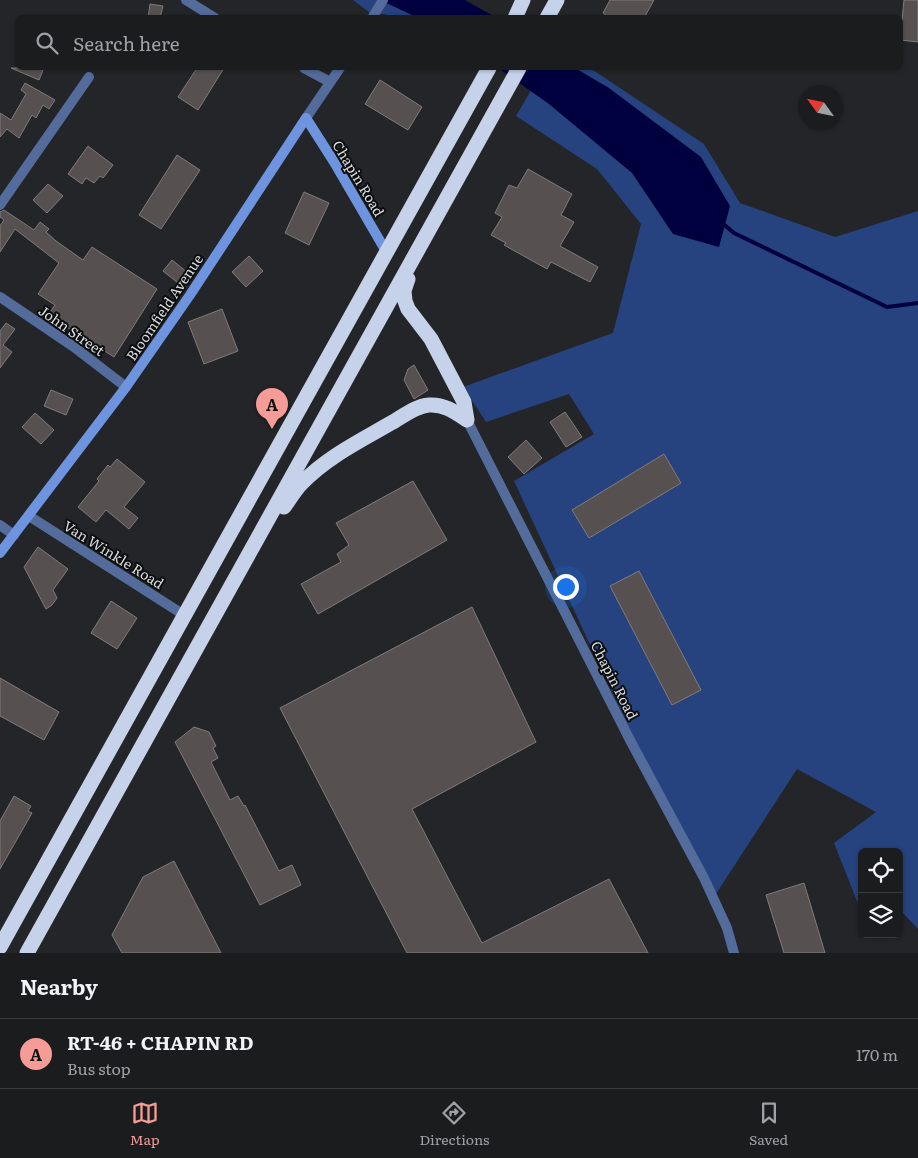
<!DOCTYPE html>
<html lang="en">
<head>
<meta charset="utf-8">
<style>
  body { margin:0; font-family:Literata,serif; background:#27292b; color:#f1f3f6 }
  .controls { position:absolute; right:15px; bottom:15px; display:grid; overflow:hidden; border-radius:8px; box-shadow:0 1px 4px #0004 }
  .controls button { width:45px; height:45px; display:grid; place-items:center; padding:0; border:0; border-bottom:1px solid #383a3c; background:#1a1c1e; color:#f1f3f6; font:25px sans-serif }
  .compass { position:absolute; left:798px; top:85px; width:45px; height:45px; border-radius:50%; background:#1a1c1e; box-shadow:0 1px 4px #0004; rotate:303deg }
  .you { position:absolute; left:565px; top:586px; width:18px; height:18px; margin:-12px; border:4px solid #fff; border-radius:50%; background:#1a73e8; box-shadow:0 0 0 8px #1a73e833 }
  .badge { display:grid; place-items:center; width:32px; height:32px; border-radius:50%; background:#f59c96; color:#111; font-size:16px; font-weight:700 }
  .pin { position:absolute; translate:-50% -41px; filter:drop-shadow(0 1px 2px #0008) }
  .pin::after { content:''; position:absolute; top:26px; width:18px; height:15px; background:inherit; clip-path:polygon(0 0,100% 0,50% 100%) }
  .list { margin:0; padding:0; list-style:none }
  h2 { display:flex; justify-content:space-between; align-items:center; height:65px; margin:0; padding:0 20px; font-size:21px }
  h2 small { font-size:16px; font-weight:400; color:#9fa1a4 }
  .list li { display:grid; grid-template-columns:32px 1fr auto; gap:15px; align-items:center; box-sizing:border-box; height:70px; padding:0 20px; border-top:1px solid #383a3c }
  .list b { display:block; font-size:19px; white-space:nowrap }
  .list p { margin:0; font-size:16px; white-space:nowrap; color:#9fa1a4 }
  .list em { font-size:16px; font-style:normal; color:#9fa1a4 }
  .icon { flex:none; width:28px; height:28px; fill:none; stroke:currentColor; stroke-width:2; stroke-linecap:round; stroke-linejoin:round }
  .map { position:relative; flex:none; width:918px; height:953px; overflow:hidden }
  .search { position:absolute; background:#1a1c1e; box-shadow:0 1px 4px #0004; left:15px; right:15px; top:15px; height:55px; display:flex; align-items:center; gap:12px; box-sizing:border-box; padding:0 18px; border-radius:8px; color:#9fa1a4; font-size:19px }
  .sheet { height:135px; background:#1a1c1e }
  nav { display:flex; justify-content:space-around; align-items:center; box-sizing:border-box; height:70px; border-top:1px solid #383a3c; background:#1a1c1e; font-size:14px; color:#9fa1a4 }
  nav a { display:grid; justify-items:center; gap:2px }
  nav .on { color:#f59c96 }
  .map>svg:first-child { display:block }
  .green { fill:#26437f }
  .water { fill:#00003e }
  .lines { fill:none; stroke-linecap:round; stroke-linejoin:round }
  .stream { stroke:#00003e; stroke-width:4 }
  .building { fill:#565150; stroke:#817b7a }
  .street { stroke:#546c9b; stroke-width:10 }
  .secondary { stroke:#6e94df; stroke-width:10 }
  .highway { stroke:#c6d2ea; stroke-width:15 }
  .labels { text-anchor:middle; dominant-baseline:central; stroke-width:4; stroke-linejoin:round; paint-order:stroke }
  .street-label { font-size:14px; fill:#d8dadc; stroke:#0d0e10 }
</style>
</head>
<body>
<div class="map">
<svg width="918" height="953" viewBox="0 0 918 953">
  <rect width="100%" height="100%" fill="#232528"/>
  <path class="green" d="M 353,0 L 465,0 L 473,6 L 481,9 L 477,17 L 401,17 L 369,12 Z
    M 544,68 L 590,68 L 704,144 L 740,203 L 835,237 L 918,211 L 918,929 L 902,912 L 899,911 L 899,852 L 862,852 L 862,902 L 857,901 L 834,843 L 876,812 L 797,769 L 714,897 L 638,748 L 514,481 L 594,434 L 569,394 L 486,422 L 463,387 L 613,333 L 641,224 L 597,169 L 516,116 Z"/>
  <path class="water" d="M 380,0 L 465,0 L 495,17 L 416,17 Z
    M 498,68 L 575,68 L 609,88 L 701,157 L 730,206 L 719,247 L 673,234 L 632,173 L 549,104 Z"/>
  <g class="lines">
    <path class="stream" d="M 721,222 L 734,233 L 887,307 L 918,303"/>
  </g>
  <path class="building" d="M 610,0 L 654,0 L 644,18 L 610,18 L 603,13 Z
    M 904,0 L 918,0 L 918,42 L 900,40 Z
    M 150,4 L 163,6 L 160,18 L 148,18 Z
    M 11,68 L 44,68 L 39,80 Z
    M 197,68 L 224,68 L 198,110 L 178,97 Z
    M 380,80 L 422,107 L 408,130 L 365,104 Z
    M 25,83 L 55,100 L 49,109 L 43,105 L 36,118 L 32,115 L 19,138 L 7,129 L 0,137 L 0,113 L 11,120 L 26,94 L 21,90 Z
    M 88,146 L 113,165 L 103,178 L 100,176 L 94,183 L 86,178 L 82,184 L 68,174 Z
    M 177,155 L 200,170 L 161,229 L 139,215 Z
    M 528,169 L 572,194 L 561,215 L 574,222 L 560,246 L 598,267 L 590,282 L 551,262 L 547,269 L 504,245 L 506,243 L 491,235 L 502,217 L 495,213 L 509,185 L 517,188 Z
    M 48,184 L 63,196 L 47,213 L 33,200 Z
    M 304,192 L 329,203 L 309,245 L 285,233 Z
    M 4,210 L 34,230 L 40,222 L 49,229 L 46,232 L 56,241 L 83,260 L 92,247 L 157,289 L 114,357 L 48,315 L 55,305 L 38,294 L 59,263 L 15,229 L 0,252 L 0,226 L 4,220 L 0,217 L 0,212 Z
    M 249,256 L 263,271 L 246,287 L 232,272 Z
    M 172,260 L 187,272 L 178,283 L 163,271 Z
    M 222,309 L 238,351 L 204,364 L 188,322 Z
    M 6,323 L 15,329 L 3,345 L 12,352 L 0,368 L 0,331 Z
    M 414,365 L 428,390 L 414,399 L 404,380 L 408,369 Z
    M 51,390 L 73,399 L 66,415 L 44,406 Z
    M 565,412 L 582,437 L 566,447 L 550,422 Z
    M 35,413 L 54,430 L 41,444 L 22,427 Z
    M 526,440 L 542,458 L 524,474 L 508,457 Z
    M 664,454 L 681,483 L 589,538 L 572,510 Z
    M 117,459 L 145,482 L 124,507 L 138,518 L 129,529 L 106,510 L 96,522 L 78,507 L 99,481 L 97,479 L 108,465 L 110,467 Z
    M 413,481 L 447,540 L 318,614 L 301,584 L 341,562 L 337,554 L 349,545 L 336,523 Z
    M 38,547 L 68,569 L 53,590 L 57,598 L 52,605 L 46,609 L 24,567 Z
    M 639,571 L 701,690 L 672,705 L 610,586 Z
    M 111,601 L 137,618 L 117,649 L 91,633 Z
    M 472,607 L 536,742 L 412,809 L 482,943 L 609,879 L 648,953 L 407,953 L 280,708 Z
    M 0,678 L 59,712 L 44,740 L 0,716 Z
    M 194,727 L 209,732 L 216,746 L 213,748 L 218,758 L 211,762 L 230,800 L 238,796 L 244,806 L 245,805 L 279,871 L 292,865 L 301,885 L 260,905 L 175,742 Z
    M 14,796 L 31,806 L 28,811 L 32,813 L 0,869 L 0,821 Z
    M 174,861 L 221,953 L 122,953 L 112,935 L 143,877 Z
    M 804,883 L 825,953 L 784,953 L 766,895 Z"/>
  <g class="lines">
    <path class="street" d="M 186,0 L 215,18
      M 372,18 L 383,0
      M 304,68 L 330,82
      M 306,118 L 340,68
      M 0,205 L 89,77
      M 0,297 L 74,347 L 126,387
      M 467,420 L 631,742 L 704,878 L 727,928 L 734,953
      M 29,516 L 184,615
      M 0,525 L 14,535"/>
    <path class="secondary" d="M 0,553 L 126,387 L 190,295 L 306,118 L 334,162 L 387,253"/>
    <path class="highway" d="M 515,18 L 523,0
      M 547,18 L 557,0
      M 408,279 L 404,291 L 405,301 L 408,309 L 431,339 L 464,402 L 467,420
      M 284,507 C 290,499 295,490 302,483 C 327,457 360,441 391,423 C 402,417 415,406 429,405 C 444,404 455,412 467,420
      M 0,947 L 489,68
      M 27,953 L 519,68"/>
  </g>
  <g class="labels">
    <g class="street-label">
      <text transform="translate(359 178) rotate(59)">Chapin Road</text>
      <text transform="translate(164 307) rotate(-56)">Bloomfield Avenue</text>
      <text transform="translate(72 330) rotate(35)">John Street</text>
      <text transform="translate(114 554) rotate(32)">Van Winkle Road</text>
      <text transform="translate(615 680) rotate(63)">Chapin Road</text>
    </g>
  </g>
</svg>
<div class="controls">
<button><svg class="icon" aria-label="locate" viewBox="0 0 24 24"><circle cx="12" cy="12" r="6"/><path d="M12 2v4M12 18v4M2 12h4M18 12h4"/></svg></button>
<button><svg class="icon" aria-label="layers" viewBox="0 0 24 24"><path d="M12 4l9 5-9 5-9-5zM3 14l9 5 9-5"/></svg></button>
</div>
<svg class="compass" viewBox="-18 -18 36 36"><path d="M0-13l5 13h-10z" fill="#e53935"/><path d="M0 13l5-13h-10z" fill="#9fa1a4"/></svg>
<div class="you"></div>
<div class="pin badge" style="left:272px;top:429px">A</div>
<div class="search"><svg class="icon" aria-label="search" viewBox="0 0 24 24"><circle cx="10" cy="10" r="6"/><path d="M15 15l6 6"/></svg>Search here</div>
</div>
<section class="sheet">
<h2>Nearby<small></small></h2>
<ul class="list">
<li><span class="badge">A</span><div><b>RT-46 + CHAPIN RD</b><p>Bus stop</p></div><em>170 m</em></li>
</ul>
</section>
<nav>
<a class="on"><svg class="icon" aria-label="map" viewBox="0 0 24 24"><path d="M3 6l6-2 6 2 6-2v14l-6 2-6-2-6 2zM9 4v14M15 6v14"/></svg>Map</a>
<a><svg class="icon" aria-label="directions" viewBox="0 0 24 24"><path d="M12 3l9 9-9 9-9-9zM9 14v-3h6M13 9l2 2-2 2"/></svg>Directions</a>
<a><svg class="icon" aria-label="saved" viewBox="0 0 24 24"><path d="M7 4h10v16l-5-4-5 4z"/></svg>Saved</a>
</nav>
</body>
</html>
